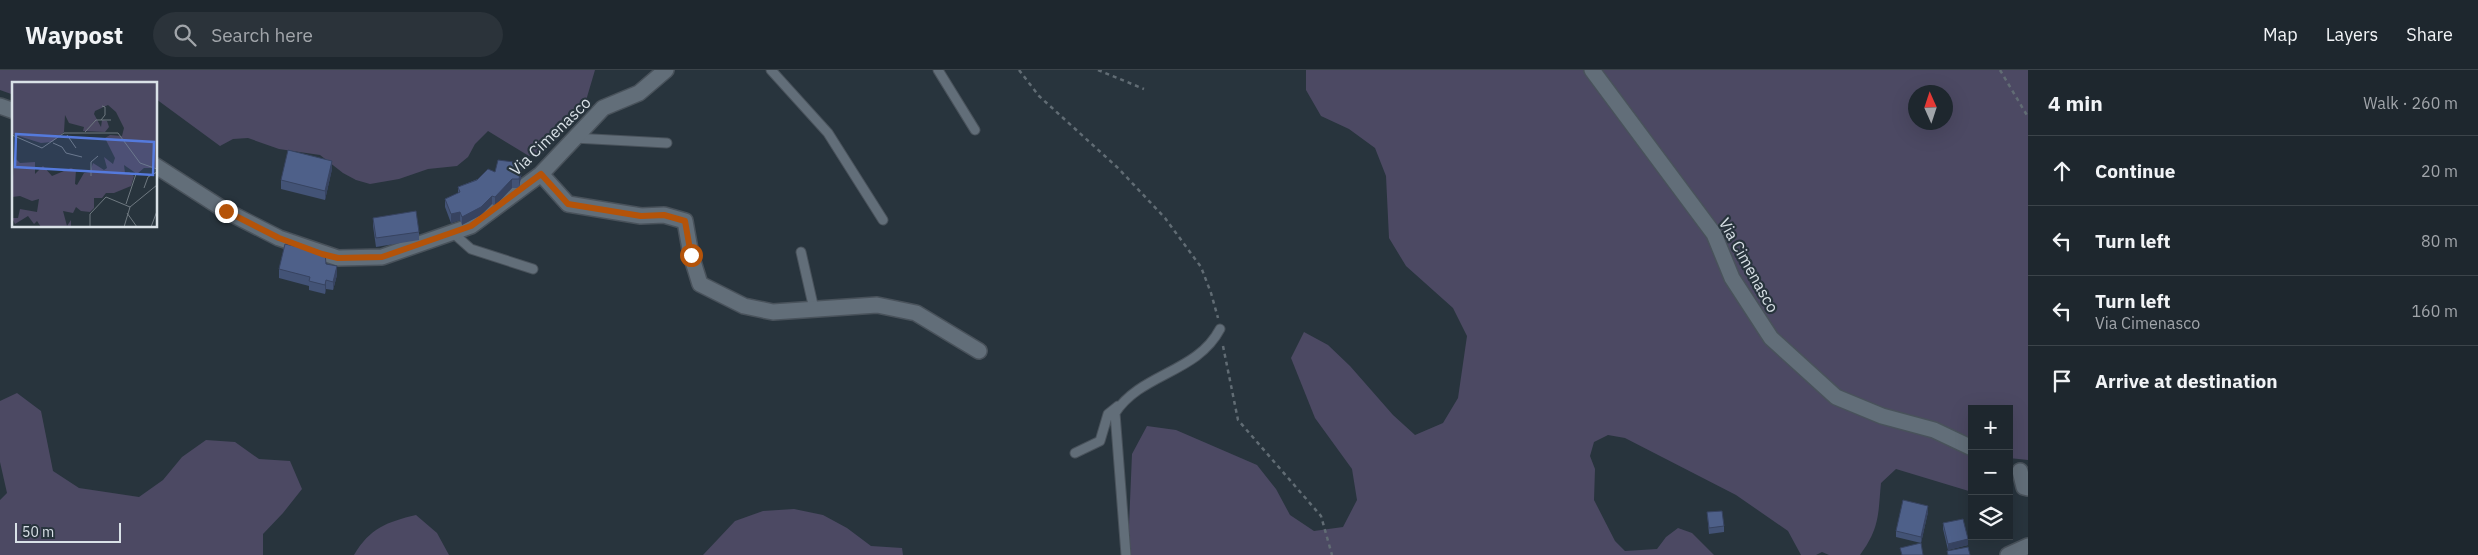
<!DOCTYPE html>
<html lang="en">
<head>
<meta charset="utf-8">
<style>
  body { margin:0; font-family:"IBM Plex Sans",sans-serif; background:#2b333a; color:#f1f3f6 }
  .controls { position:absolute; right:15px; bottom:15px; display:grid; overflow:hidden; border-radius:0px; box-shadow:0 5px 20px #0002 }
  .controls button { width:45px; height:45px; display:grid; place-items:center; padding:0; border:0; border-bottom:1px solid #3c444a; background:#1e272e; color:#f1f3f6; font:25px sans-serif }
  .compass { position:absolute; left:1908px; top:15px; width:45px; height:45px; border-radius:50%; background:#1e272e; box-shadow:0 5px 20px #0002; rotate:357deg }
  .scale { position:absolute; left:15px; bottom:12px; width:106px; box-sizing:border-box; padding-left:5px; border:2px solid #d9e1e7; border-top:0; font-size:14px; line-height:18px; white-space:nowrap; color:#d9e1e7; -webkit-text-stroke:4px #28343d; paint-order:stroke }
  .stop { position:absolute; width:15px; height:15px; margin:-11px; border:4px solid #b45309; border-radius:50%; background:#fff }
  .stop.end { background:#b45309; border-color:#fff; box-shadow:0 1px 5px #0008 }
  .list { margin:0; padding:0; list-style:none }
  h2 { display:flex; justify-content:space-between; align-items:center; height:65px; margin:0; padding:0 20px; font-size:21px }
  h2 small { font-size:16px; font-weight:400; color:#a1a5aa }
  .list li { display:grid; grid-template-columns:32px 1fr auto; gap:15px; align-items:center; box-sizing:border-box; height:70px; padding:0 20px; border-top:1px solid #3c444a }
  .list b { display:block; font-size:19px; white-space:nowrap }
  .list p { margin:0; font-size:16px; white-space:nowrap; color:#a1a5aa }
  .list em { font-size:16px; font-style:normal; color:#a1a5aa }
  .icon { flex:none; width:28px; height:28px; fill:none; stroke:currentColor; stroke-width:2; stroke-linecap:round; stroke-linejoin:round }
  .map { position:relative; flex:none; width:2028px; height:485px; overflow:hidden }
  header { display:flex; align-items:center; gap:30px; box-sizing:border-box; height:70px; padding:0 25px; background:#1e272e; border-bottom:1px solid #3c444a }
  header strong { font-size:24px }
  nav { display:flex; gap:28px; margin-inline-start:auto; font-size:18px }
  .search { width:350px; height:45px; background:#2b333a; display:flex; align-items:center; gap:12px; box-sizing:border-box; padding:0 18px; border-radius:28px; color:#a1a5aa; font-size:19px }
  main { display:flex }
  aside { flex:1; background:#1e272e }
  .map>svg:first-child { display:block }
  .green { fill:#4c4963; fill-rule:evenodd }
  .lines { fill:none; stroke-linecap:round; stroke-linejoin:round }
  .lane-casing { stroke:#49525b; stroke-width:11 }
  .street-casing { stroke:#49525b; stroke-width:18 }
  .path { stroke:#616c74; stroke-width:2.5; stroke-dasharray:4 4; stroke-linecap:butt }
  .lane { stroke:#626e79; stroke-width:9 }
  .street { stroke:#626e79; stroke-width:15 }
  .wall { fill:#435376 }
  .shaded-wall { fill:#374360 }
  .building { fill:#4e6089; stroke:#374360 }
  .route { stroke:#b45309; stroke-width:6 }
  .labels { text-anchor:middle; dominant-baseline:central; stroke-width:4.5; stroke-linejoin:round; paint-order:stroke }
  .street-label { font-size:16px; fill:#d9e1e7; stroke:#28343d }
  .inset-road { fill:none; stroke:#6f7981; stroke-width:1 }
  .view { fill:#557adc; fill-opacity:0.15; stroke:#557adc; stroke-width:2.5 }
  .inset-edge { fill:none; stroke:#d9e1e7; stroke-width:2.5 }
</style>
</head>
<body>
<header>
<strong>Waypost</strong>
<div class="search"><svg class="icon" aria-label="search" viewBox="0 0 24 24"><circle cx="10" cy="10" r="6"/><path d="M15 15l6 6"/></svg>Search here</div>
<nav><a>Map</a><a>Layers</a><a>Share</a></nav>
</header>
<main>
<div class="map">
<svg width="2028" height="485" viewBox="0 0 2028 485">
  <rect width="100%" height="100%" fill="#28343d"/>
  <path class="green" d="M 0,0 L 595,0 L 582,44 L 544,83 L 529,86 L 488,61 L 475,74 L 468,87 L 457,96 L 428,99 L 399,109 L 370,114 L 356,110 L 343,103 L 320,85 L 279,79 L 248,68 L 233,69 L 220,76 L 156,29 L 156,14 L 14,14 L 14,25 L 0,20 Z
    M 1306,0 L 2028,0 L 2028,390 L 2009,388 L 2009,339 L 1972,339 L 1972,422 L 1896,399 L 1881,413 C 1878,444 1880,458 1860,485 L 1829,485 L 1822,482 L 1816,485 L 1801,485 L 1788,461 L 1736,425 L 1625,368 L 1608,365 L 1594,372 L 1590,386 L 1595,399 L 1594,430 L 1615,471 L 1625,481 L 1657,479 L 1666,467 L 1678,458 L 1692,463 L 1714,485 L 1122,485 L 1128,479 L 1132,384 L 1147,356 L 1176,360 L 1257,395 L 1276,419 L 1290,445 L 1314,461 L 1343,457 L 1357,430 L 1352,399 L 1315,348 L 1291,288 L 1304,262 L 1328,275 L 1350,296 L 1393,345 L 1415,365 L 1443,353 L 1458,328 L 1467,266 L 1453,238 L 1406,196 L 1389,168 L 1386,106 L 1375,78 L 1349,59 L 1321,46 L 1306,20 ZM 1916,22 L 1946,22 L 1946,52 L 1916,52 Z
    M 17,323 L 41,341 L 53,401 L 79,418 L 139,427 L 163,410 L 182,387 L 206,370 L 235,372 L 259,389 L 290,391 L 302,419 L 283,443 L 263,464 L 263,485 L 0,485 L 0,430 L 7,423 L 0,392 L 0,331 Z
    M 794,439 L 823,445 L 847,458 L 871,476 L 902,478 L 903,485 L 703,485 L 735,451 L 763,441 Z
    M 416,445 L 437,463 L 449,485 L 354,485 C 370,458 387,452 416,445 Z"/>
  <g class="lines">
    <defs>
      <path id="lane" d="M 771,0 L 828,63 L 883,150
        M 938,0 L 975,60
        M 574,68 L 667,73
        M 453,163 L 471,179 L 533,199
        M 801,182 L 814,239
        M 1075,383 L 1100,371 L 1108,344 L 1118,336
        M 1126,485 L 1115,343 C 1141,303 1197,303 1220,259"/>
      <path id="street" d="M 1592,0 L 1714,164 L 1732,208 L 1771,268 L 1836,327 L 1882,346 L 1934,360 L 1972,378
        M 0,36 L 14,41
        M 156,96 L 226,141 L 279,168 L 338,188 L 382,187 L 471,156 L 541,104 L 603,38 L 639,23 L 666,0
        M 541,104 L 568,134 L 641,146 L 664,145 L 685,151 L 691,185 L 700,214 L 744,236 L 773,242 L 877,235 L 916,243 L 979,281
        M 2020,401 L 2024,417 L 2028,418
        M 2008,485 L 2028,476"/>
    </defs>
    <use href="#lane" class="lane-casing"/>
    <use href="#street" class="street-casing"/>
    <path class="path" d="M 1019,0 L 1039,26 L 1118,98 L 1165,148 L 1201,197 L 1211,223 L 1218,248
      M 1098,0 L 1144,19
      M 2000,0 L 2028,47
      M 1223,276 L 1238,350 L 1321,446 L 1332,485"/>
    <use href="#lane" class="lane"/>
    <use href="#street" class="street"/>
  </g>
  <path class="wall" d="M 332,99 L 325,130 L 281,119 L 281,110 Z
    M 522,101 L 519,118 L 512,118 L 495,136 L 492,134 L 481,145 L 462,155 L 460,150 L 451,153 L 445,137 L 445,129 L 458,123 L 458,117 L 495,102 Z
    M 373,148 L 419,162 L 419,170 L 376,177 L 373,156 Z
    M 326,194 L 337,205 L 333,220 L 326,219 L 325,224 L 309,220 L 309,216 L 279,208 L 279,199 Z
    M 1707,442 L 1724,456 L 1724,462 L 1709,464 Z
    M 1928,442 L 1921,473 L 1896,467 L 1896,461 Z
    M 1943,453 L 1968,475 L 1948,480 L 1943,459 Z"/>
  <path class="shaded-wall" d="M 332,91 L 332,99 L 325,130 L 325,121 Z
    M 522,93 L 522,101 L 519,118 L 519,109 Z
    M 512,109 L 512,118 L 495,136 L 495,127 Z
    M 492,126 L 492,134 L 481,145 L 462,155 L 462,147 Z
    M 460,142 L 460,150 L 451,153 L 451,144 Z
    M 337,196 L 337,205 L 333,220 L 333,212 Z
    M 326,210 L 326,219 L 325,224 L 325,215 Z
    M 1928,436 L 1928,442 L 1921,473 L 1921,467 Z
    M 1968,469 L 1968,475 L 1948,480 L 1948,474 Z"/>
  <path class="building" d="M 288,80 L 332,91 L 325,121 L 281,110 Z
    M 498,90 L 522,93 L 519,109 L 512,109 L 495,127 L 492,126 L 481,137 L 462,147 L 460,142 L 451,144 L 445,129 L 460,122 L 458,117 L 477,110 L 488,99 L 495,102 Z
    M 416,141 L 419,162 L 376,168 L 373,148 Z
    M 285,174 L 325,183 L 326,194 L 337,196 L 333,212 L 326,210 L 325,215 L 309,211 L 310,207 L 279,199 Z
    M 1903,430 L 1928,436 L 1921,467 L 1896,461 Z
    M 1722,441 L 1724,456 L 1709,458 L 1707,442 Z
    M 1963,449 L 1968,469 L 1948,474 L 1943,453 Z
    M 1921,473 L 1923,485 L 1902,485 L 1900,478 Z
    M 1968,477 L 1970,485 L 1948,485 L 1947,481 Z"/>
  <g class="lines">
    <path class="route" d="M 226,141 L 279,168 L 322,184 L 338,188 L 382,187 L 471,156 L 541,104 L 568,134 L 641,146 L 664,145 L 685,151 L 691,185"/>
  </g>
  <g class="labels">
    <g class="street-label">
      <text transform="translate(550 66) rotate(-44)">Via Cimenasco</text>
      <text transform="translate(1749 195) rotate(61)">Via Cimenasco</text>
    </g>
  </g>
  <g transform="translate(12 12)">
    <rect width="145" height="145" fill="#28343d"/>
    <path d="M 0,0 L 145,0 L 145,86 L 132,86 L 125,92 L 112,83 L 113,91 L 117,90 L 122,94 L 119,104 L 102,111 L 94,111 L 90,116 L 82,116 L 82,126 L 78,130 L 69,129 L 64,125 L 61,131 L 51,129 L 55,144 L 59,138 L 59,144 L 63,145 L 29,145 L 25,139 L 22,142 L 16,134 L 3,142 L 0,136 L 6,136 L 8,127 L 25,130 L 27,117 L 20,119 L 8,114 L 0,115 L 2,75 L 8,81 L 23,80 L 23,92 L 31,84 L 40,94 L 59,86 L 64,88 L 63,102 L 65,103 L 72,91 L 78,90 L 81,81 L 92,88 L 95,86 L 92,75 L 101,82 L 103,76 L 93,56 L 98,53 L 110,54 L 112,46 L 104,30 L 96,23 L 83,29 L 82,32 L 89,45 L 90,38 L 95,39 L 97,45 L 93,50 L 71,49 L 72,45 L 57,41 L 53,33 L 52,50 L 40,60 L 29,61 L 0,52 Z" fill="#4c4963"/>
    <path class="inset-road" d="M 89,38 L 93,33 L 93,25 L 90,24M 73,50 L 84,38 L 99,38M 0,53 L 30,66 L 52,51 L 106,51 L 128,81 L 145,87M 55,53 L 64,66M 41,61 L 50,65 L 54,71 L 70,75M 79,94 L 79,80 L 86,74M 132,106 L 136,95 L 145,90M 114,122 L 124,92M 118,125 L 145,103M 115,131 L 125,145M 78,145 L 78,132 L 94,115 L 118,125M 112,145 L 118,125M 139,145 L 145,129"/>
    <path class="view" d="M 4,52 L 142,60 L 141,93 L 3,85 Z"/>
    <rect width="145" height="145" class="inset-edge"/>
  </g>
</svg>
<div class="controls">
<button>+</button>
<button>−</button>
<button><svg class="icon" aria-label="layers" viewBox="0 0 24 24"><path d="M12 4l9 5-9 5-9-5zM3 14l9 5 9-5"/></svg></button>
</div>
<svg class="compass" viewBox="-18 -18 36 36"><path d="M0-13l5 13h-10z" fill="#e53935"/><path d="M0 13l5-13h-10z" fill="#a1a5aa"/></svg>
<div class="scale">50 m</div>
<div class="stop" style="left:691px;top:185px"></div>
<div class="stop end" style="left:226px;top:141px"></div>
</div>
<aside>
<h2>4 min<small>Walk · 260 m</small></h2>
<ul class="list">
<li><svg class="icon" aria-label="ahead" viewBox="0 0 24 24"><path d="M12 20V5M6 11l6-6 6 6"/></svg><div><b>Continue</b></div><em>20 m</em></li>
<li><svg class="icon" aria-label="left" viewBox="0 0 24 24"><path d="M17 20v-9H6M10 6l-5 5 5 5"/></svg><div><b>Turn left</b></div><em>80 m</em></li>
<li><svg class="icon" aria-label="left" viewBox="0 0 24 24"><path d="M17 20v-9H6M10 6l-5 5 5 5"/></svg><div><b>Turn left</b><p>Via Cimenasco</p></div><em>160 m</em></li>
<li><svg class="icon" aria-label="arrive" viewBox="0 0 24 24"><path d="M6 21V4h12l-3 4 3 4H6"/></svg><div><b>Arrive at destination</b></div></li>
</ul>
</aside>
</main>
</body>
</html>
